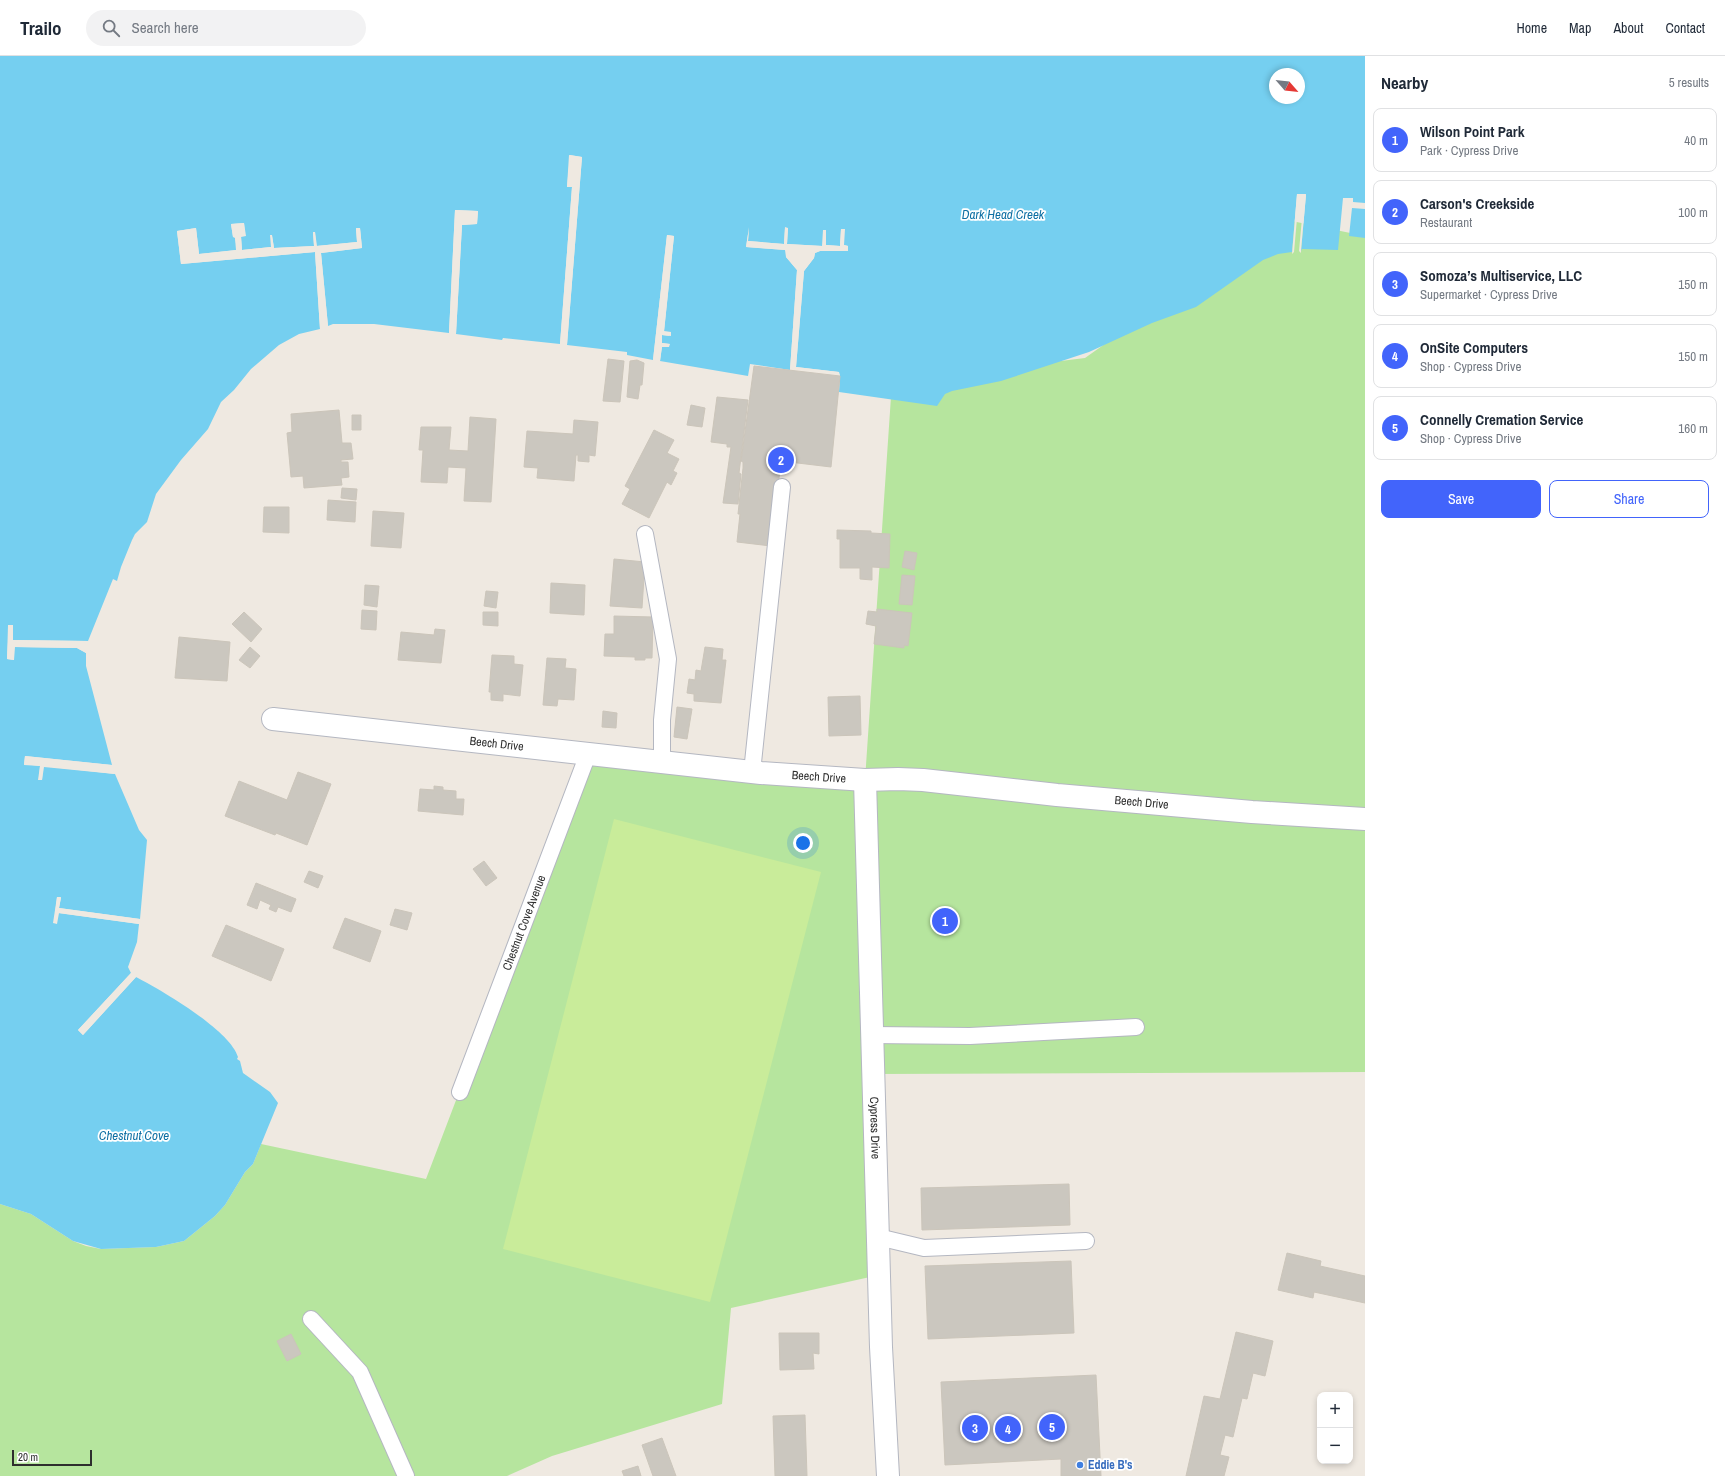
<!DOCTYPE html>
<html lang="en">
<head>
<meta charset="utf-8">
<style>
  body { margin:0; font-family:"Archivo Narrow",sans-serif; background:#f2f2f3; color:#1f2937 }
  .controls { position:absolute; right:12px; bottom:12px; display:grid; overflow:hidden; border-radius:8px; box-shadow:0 2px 6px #0003 }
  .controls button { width:36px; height:36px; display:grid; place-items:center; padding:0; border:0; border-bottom:1px solid #e0e1e3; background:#fff; color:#1f2937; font:20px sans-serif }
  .compass { position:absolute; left:1269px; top:12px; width:36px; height:36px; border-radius:50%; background:#fff; box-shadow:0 2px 6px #0003; rotate:118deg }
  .scale { position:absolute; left:12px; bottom:10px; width:80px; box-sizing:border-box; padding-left:4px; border:2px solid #2e2e2e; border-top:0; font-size:11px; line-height:14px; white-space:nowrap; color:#2e2e2e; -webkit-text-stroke:3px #fff; paint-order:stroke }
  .you { position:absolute; left:803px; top:787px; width:14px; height:14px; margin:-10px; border:3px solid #fff; border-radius:50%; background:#1a73e8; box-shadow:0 0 0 6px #1a73e833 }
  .badge { display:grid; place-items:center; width:26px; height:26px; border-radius:50%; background:#4264fb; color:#fff; font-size:13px; font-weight:700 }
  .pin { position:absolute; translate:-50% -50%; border:2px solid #fff; box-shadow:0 1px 4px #0006 }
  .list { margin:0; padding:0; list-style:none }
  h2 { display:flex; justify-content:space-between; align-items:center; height:52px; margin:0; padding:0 16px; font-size:17px }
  h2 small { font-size:13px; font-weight:400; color:#747a83 }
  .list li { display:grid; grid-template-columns:26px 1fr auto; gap:12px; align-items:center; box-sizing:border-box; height:64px; margin:0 8px 8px; padding:0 8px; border:1px solid #e0e1e3; border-radius:8px }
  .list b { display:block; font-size:15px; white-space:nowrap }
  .list p { margin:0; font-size:13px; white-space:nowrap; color:#747a83 }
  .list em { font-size:13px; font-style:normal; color:#747a83 }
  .actions { display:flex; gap:8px; padding:12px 16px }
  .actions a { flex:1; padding:9px 0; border:1px solid #4264fb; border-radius:8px; text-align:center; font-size:14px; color:#4264fb }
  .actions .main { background:#4264fb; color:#fff }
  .icon { flex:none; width:22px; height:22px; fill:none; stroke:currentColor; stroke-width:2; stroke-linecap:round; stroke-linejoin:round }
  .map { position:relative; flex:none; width:1365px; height:1420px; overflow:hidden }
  header { display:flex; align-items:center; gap:24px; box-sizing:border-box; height:56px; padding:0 20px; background:#fff; border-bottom:1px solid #e0e1e3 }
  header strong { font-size:19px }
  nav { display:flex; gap:22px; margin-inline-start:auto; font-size:14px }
  .search { width:280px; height:36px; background:#f2f2f3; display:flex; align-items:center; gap:10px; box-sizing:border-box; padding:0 14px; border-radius:22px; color:#747a83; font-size:15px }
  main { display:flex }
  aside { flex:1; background:#fff }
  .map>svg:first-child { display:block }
  .green { fill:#b6e59e }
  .pitch { fill:#c9ec9a }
  .water { fill:#75cff0; fill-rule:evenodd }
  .pier { fill:#efe9e1 }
  .building { fill:#cbc7bf; stroke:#cbc5ba }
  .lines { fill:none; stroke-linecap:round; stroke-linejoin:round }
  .service-casing { stroke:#b4b7c1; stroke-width:18 }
  .minor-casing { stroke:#b4b7c1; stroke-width:24 }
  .service { stroke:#fff; stroke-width:16 }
  .minor { stroke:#fff; stroke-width:22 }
  .shop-dot { fill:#3f7fe0; stroke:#fff; stroke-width:1.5 }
  .labels { text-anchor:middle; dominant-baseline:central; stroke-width:3.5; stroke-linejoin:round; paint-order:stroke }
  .street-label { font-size:12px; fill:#2e2e2e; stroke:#fff }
  .shop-label { font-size:12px; font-weight:bold; fill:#366cbe; stroke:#fff; text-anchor:start }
  .water-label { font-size:13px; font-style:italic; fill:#0d6fa3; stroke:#fff }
</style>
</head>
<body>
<header>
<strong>Trailo</strong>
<div class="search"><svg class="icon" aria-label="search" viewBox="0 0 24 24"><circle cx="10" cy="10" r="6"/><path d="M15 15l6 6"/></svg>Search here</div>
<nav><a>Home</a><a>Map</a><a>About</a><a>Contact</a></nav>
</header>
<main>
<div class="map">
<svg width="1365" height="1420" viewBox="0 0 1365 1420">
  <rect width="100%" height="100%" fill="#efe9e1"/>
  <path class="green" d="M 1282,163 L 1365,180 L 1365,1016 L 873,1018 L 879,1219 L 731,1252 L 722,1348 L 552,1400 L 507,1420 L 0,1420 L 0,1148 L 31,1158 L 73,1185 L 86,1190 L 101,1193 L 156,1191 L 184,1185 L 215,1160 L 225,1149 L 245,1116 L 253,1108 L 261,1088 L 426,1123 L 588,698 L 865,724 L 892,326 L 1085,302 Z"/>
  <path class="pitch" d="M 614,763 L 821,816 L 710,1246 L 503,1193 Z"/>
  <path class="water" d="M 0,0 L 1365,0 L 1365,147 L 1353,146 L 1353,142 L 1343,142 L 1338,194 L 1302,193 L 1301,195 L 1306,139 L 1297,138 L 1292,196 L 1278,198 L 1263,204 L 1196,251 L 1152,267 L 1089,296 L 1001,325 L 952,335 L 945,338 L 937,350 L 839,336 L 840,319 L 839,316 L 796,311 L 804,215 L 814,202 L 815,197 L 820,195 L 848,195 L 848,190 L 844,189 L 844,173 L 841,173 L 840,190 L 826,189 L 826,174 L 824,174 L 823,190 L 787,188 L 788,172 L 785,172 L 784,188 L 748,185 L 749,172 L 746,191 L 786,194 L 786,201 L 797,214 L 790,314 L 750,308 L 748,320 L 660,305 L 662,290 L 670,288 L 662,287 L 662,279 L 670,280 L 664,276 L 674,180 L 667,179 L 653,304 L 627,299 L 627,296 L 567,289 L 582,101 L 570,99 L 567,131 L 572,131 L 560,288 L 503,282 L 502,284 L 456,278 L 462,169 L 477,168 L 478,155 L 455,154 L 449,277 L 374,268 L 333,268 L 328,270 L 321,197 L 362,192 L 360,172 L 356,173 L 357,186 L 316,190 L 315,176 L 313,176 L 314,190 L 274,192 L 272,180 L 271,179 L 271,191 L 242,194 L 241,180 L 245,180 L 244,167 L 231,168 L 233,181 L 235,181 L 237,194 L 199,198 L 196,172 L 177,175 L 181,208 L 315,196 L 320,273 L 299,278 L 279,289 L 251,313 L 234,334 L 221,346 L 208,373 L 181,404 L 156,438 L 147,466 L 135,478 L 132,484 L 121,511 L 117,525 L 113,523 L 88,585 L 13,584 L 13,570 L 9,569 L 7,603 L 14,604 L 14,591 L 77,592 L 86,597 L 86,610 L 112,709 L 25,700 L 24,708 L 40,710 L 39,724 L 42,724 L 43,710 L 115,718 L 139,774 L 147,784 L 140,863 L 59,852 L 61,842 L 57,841 L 54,867 L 58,857 L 139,868 L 137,886 L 128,911 L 131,917 L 78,974 L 83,979 L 136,921 C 161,934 230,974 238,1001 L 237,1003 L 240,1005 L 243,1017 L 270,1036 L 278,1047 L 253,1108 L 245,1116 L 225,1149 L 215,1160 L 184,1185 L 156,1191 L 101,1193 L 73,1185 L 31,1158 L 0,1148 ZM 1275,18 L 1299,18 L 1299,42 L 1275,42 Z
    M 1352,152 L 1365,153 L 1365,182 L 1349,180 Z"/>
  <path class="pier" d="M 569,99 L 582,101 L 567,289 L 565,289 L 580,102 L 571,102 L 569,129 L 573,129 L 574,131 L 562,289 L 560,288 L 572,131 L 567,131 Z
    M 1297,138 L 1306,138 L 1301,195 L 1301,197 L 1299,195 L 1304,140 L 1299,140 L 1294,196 L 1292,198 Z
    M 455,154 L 478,155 L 477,168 L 462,169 L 456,278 L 454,278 L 460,169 L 461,167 L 475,167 L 476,157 L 457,156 L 451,277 L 449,277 Z
    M 244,167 L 246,180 L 241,181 L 242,194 L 271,191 L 270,179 L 272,179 L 274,192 L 314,190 L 313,176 L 315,176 L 317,190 L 357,186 L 356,172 L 360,172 L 362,192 L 321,197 L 328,270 L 326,270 L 319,196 L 360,191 L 358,174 L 359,186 L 358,188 L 317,192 L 273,194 L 272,193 L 242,196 L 240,194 L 239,180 L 243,178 L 242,169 L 233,170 L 234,179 L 237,181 L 238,195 L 199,200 L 197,199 L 194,174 L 179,176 L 183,205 L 316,194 L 322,272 L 320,273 L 315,196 L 181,208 L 177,175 L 196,172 L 199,198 L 236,194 L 235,182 L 233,181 L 231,168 Z
    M 749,171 L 748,185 L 784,188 L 785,171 L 788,172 L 787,188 L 822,190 L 823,174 L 826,174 L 826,189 L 840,190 L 841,173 L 845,173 L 844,189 L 848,190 L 848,195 L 820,195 L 815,197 L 814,202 L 804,215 L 796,311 L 839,316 L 839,319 L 837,319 L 837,317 L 795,313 L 794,311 L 802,215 L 812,201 L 814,195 L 820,193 L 846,193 L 846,192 L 748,187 L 748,189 L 787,192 L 788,200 L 799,214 L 792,314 L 790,314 L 797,214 L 786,201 L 785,194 L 746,191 Z
    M 667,179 L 674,180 L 664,275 L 671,276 L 671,280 L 662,279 L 662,287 L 670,288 L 669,291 L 662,291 L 660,305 L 658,304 L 660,279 L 662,277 L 672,181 L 668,181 L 655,304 L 653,304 Z
    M 8,569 L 13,569 L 13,584 L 88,585 L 88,587 L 12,586 L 11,584 L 10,571 L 9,602 L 12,602 L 12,591 L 14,589 L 78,590 L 86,595 L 86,597 L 77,592 L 15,591 L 14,604 L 7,603 Z
    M 25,700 L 112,709 L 113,711 L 27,702 L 26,707 L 114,716 L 115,718 L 44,711 L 42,724 L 38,724 L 40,710 L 24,709 Z
    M 57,841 L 61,841 L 59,852 L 140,863 L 140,865 L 57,853 L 57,856 L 140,866 L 139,868 L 59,857 L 57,868 L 53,867 Z
    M 131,917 L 132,919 L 81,974 L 83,976 L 134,920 L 136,921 L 83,979 L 78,974 Z"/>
  <path class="building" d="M 608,303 L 624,305 L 620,346 L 603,345 Z
    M 637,304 L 644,307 L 642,329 L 640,329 L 638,343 L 627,341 L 630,305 Z
    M 754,310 L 840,320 L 831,411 L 781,405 L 771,490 L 737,486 L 740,458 L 738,458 L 743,412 L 743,406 L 741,405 Z
    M 717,341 L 748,344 L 739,417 L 741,418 L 738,448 L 723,447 L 731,391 L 727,391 L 727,388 L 711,386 Z
    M 691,349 L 705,352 L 702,371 L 687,369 Z
    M 339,354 L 342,387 L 351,387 L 353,403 L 341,404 L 341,406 L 348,406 L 349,421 L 341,422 L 342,429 L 304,432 L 303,420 L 291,421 L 287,377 L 292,376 L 291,358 Z
    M 352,359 L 361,359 L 361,374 L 352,374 Z
    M 470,361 L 496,363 L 491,446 L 464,445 L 466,412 L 448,411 L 447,427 L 421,426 L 423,394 L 419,394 L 421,371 L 451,371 L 449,394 L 468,395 Z
    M 574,364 L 598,366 L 595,400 L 589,399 L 589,406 L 578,405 L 578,399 L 576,399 L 574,425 L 537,422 L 538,412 L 524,411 L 527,375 L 573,378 Z
    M 654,374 L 674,384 L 667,397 L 679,403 L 673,415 L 677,417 L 671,429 L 667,426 L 649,462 L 622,448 L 630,433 L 625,430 Z
    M 342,432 L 357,433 L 356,444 L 341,442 Z
    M 328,444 L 356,446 L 355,466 L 327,464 Z
    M 264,451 L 289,451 L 289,477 L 263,476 Z
    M 373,455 L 404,457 L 401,492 L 371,490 Z
    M 837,474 L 871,475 L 871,477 L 890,478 L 889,512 L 872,511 L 872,524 L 860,523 L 860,512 L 840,512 L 840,483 L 837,483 Z
    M 905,495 L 917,497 L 914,514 L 902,511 Z
    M 614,503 L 645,506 L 642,552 L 610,550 Z
    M 902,519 L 915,520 L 912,549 L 899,548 Z
    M 551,527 L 585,529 L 584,559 L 550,557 Z
    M 365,529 L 379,530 L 377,551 L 364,549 Z
    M 486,535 L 498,536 L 496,552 L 484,550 Z
    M 877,553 L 912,557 L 908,590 L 904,589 L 904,592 L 874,588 L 876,570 L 866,568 L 868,555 L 877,556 Z
    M 362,554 L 377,555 L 376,574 L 361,573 Z
    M 244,556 L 262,573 L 251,586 L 232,568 Z
    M 483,556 L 498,556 L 498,570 L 483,569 Z
    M 614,560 L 653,561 L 652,602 L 645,602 L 645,604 L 635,604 L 635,601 L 604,600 L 605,578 L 614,578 Z
    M 435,573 L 445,574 L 441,607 L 398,604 L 401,576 L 434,579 Z
    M 179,581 L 230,586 L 227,625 L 175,622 Z
    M 250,591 L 260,600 L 250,612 L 239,604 Z
    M 705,591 L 723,593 L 722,604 L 726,604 L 721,647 L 694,645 L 694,638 L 687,637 L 689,623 L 695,624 L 696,614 L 701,615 Z
    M 492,599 L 514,600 L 514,608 L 523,609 L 520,640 L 503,638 L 503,645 L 491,644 L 491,636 L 489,636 Z
    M 547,602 L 566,603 L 565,612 L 576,613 L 574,644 L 558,643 L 557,650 L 543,649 Z
    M 860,640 L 861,679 L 829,680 L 828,641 Z
    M 677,651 L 692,653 L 687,683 L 674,681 Z
    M 603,655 L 617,657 L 616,672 L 602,671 Z
    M 298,716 L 331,728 L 307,789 L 276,777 L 275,779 L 225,760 L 239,725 L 287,744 Z
    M 434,730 L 443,731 L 443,734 L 456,735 L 456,743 L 464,743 L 463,759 L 418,755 L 420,733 L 434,734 Z
    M 484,805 L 497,822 L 486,830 L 473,813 Z
    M 309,815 L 323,820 L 318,832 L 304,826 Z
    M 256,827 L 296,843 L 291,856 L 278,851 L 276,856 L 269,853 L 271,849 L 260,844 L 257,853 L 247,849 Z
    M 395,853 L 412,857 L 407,874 L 390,869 Z
    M 345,862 L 381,875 L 370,906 L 333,892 Z
    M 226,869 L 284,893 L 271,925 L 212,900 Z
    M 1069,1128 L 1070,1169 L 922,1174 L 921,1132 Z
    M 1287,1197 L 1321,1205 L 1320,1210 L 1365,1220 L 1365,1247 L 1314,1236 L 1313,1242 L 1278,1234 Z
    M 1071,1205 L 1074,1277 L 928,1283 L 925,1210 Z
    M 1236,1276 L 1273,1285 L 1265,1320 L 1253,1317 L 1247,1343 L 1242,1342 L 1233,1381 L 1225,1379 L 1220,1399 L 1229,1401 L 1224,1420 L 1186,1420 L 1204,1340 L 1220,1343 Z
    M 779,1277 L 819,1277 L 819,1298 L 813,1297 L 814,1313 L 780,1314 Z
    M 291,1278 L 301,1298 L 287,1305 L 277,1285 Z
    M 1096,1319 L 1101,1420 L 1061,1420 L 1061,1403 L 945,1409 L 941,1326 Z
    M 805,1359 L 807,1420 L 775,1420 L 773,1360 Z
    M 662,1382 L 676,1420 L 653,1420 L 642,1389 Z
    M 638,1410 L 641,1420 L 624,1420 L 622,1415 Z"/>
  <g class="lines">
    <defs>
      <g id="service">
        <path d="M 645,478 L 668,603 L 662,664 L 662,706"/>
        <path d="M 752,716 L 782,431"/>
        <path d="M 872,979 L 970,980 L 1136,971"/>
        <path id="s1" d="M 460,1036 L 588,698"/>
        <path d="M 878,1181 L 924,1192 L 1086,1185"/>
        <path d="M 311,1263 L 360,1316 L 406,1420"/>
      </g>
      <g id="minor">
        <path id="s2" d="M 273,663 L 761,717 L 865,724 L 898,723 L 923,724 L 1057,739 L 1252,756 L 1365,763"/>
        <path id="s3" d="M 865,724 L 881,1291 L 888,1420"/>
      </g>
    </defs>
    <use href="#service" class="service-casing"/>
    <use href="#minor" class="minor-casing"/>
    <use href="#service" class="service"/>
    <use href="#minor" class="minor"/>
  </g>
  <circle class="shop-dot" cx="1080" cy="1409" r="4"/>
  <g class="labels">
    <g class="street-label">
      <text stroke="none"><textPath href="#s2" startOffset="225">Beech Drive</textPath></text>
      <text stroke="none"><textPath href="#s2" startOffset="549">Beech Drive</textPath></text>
      <text stroke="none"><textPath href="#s2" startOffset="873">Beech Drive</textPath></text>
      <text stroke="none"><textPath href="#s1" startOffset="181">Chestnut Cove Avenue</textPath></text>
      <text stroke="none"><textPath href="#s3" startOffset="348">Cypress Drive</textPath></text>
    </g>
    <g class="shop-label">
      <text x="1088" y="1409">Eddie B's</text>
    </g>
    <g class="water-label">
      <text x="1003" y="158">Dark Head Creek</text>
      <text x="134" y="1079">Chestnut Cove</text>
    </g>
  </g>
</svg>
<div class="controls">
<button>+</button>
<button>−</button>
</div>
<svg class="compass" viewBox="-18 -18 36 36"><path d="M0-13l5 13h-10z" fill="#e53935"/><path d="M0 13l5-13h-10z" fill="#747a83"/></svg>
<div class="scale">20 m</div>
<div class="you"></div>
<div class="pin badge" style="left:945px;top:865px">1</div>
<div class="pin badge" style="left:781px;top:404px">2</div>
<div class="pin badge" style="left:975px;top:1372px">3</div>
<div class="pin badge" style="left:1008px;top:1373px">4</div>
<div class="pin badge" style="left:1052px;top:1371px">5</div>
</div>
<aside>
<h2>Nearby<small>5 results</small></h2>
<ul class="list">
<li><span class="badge">1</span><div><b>Wilson Point Park</b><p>Park · Cypress Drive</p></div><em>40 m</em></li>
<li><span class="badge">2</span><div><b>Carson's Creekside</b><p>Restaurant</p></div><em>100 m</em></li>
<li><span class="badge">3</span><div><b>Somoza’s Multiservice, LLC</b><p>Supermarket · Cypress Drive</p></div><em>150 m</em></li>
<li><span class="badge">4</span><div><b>OnSite Computers</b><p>Shop · Cypress Drive</p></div><em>150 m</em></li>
<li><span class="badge">5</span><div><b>Connelly Cremation Service</b><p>Shop · Cypress Drive</p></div><em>160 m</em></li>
</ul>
<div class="actions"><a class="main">Save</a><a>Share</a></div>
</aside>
</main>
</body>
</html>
